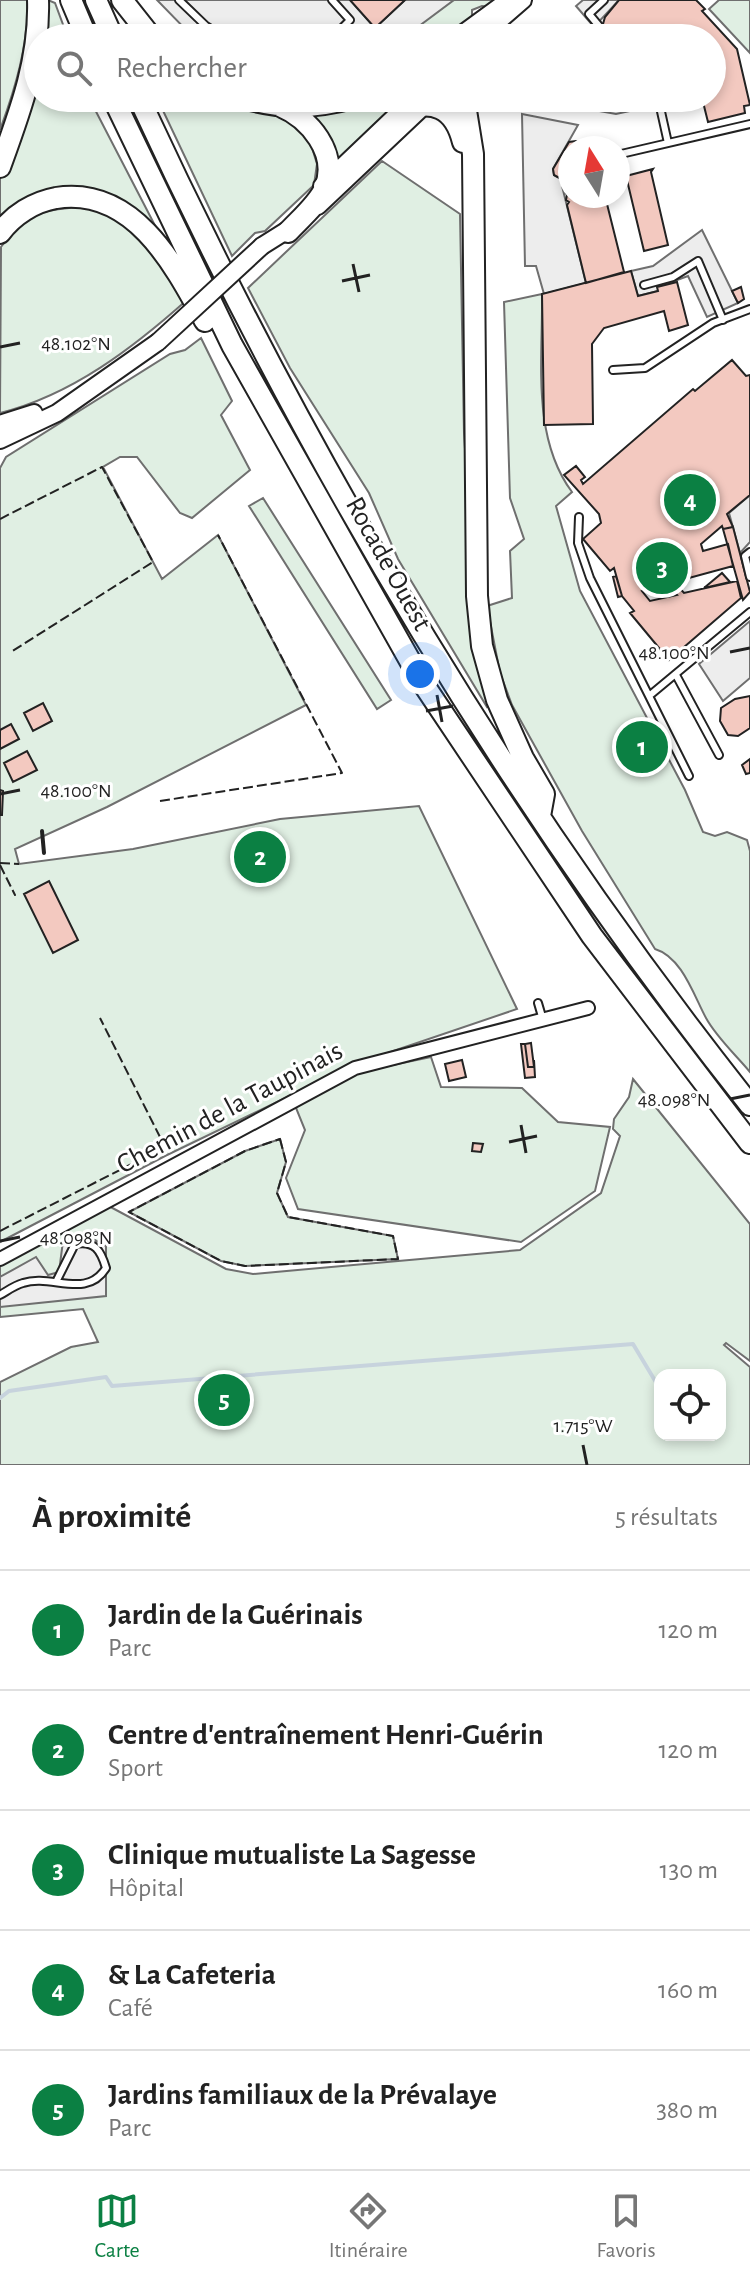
<!DOCTYPE html>
<html lang="fr">
<head>
<meta charset="utf-8">
<style>
  body { margin:0; font-family:"Alegreya Sans",sans-serif; background:#f6f6f6; color:#222 }
  .controls { position:absolute; right:24px; bottom:24px; display:grid; overflow:hidden; border-radius:16px; box-shadow:0 4px 12px #0003 }
  .controls button { width:72px; height:72px; display:grid; place-items:center; padding:0; border:0; border-bottom:2px solid #e0e0e0; background:#fff; color:#222; font:40px sans-serif }
  .compass { position:absolute; left:558px; top:136px; width:72px; height:72px; border-radius:50%; background:#fff; box-shadow:0 4px 12px #0003; rotate:349deg }
  .you { position:absolute; left:420px; top:674px; width:28px; height:28px; margin:-20px; border:6px solid #fff; border-radius:50%; background:#1a73e8; box-shadow:0 0 0 12px #1a73e833 }
  .badge { display:grid; place-items:center; width:52px; height:52px; border-radius:50%; background:#0b8043; color:#fff; font-size:26px; font-weight:700 }
  .pin { position:absolute; translate:-50% -50%; border:4px solid #fff; box-shadow:0 2px 8px #0006 }
  .list { margin:0; padding:0; list-style:none }
  h2 { display:flex; justify-content:space-between; align-items:center; height:104px; margin:0; padding:0 32px; font-size:34px }
  h2 small { font-size:26px; font-weight:400; color:#767676 }
  .list li { display:grid; grid-template-columns:52px 1fr auto; gap:24px; align-items:center; box-sizing:border-box; height:120px; padding:0 32px; border-top:2px solid #e0e0e0 }
  .list b { display:block; font-size:30px; white-space:nowrap }
  .list p { margin:0; font-size:26px; white-space:nowrap; color:#767676 }
  .list em { font-size:26px; font-style:normal; color:#767676 }
  .icon { flex:none; width:44px; height:44px; fill:none; stroke:currentColor; stroke-width:2; stroke-linecap:round; stroke-linejoin:round }
  .map { position:relative; flex:none; width:750px; height:1465px; overflow:hidden }
  .search { position:absolute; background:#fff; box-shadow:0 4px 12px #0003; left:24px; right:24px; top:24px; height:88px; display:flex; align-items:center; gap:20px; box-sizing:border-box; padding:0 28px; border-radius:44px; color:#767676; font-size:30px }
  .sheet { height:704px; background:#fff }
  nav { display:flex; justify-content:space-around; align-items:center; box-sizing:border-box; height:112px; border-top:2px solid #e0e0e0; background:#fff; font-size:22px; color:#767676 }
  nav a { display:grid; justify-items:center; gap:4px }
  nav .on { color:#0b8043 }
  .map>svg:first-child { display:block }
  .green { fill:#e0efe3; stroke:#6f6f6f; stroke-width:2; fill-rule:evenodd }
  .parking { fill:#ededed; stroke:#6f6f6f; stroke-width:2 }
  .lines { fill:none; stroke-linecap:round; stroke-linejoin:round }
  .stream { stroke:#c7d3dd; stroke-width:4 }
  .building { fill:#f3c9c0; stroke:#222; stroke-width:2; fill-rule:evenodd }
  .service-casing { stroke:#222; stroke-width:10 }
  .minor-casing { stroke:#222; stroke-width:16 }
  .secondary-casing { stroke:#222; stroke-width:20 }
  .trunk-casing { stroke:#222; stroke-width:24 }
  .service { stroke:#fff; stroke-width:6 }
  .minor { stroke:#fff; stroke-width:12 }
  .secondary { stroke:#fff; stroke-width:16 }
  .trunk { stroke:#fff; stroke-width:20 }
  .secondary-bridge-casing { stroke:#222; stroke-width:20; stroke-linecap:butt }
  .secondary-bridge { stroke:#fff; stroke-width:16 }
  .fence { stroke:#222; stroke-width:2; stroke-dasharray:10 4; stroke-linecap:butt }
  .wall { stroke:#222; stroke-width:4 }
  .ticks { fill:none; stroke:#222; stroke-width:3 }
  .labels { text-anchor:middle; dominant-baseline:central; stroke-width:6; stroke-linejoin:round; paint-order:stroke }
  .street-label { font-size:28px; fill:#222; stroke:#fff }
  .ticks-label { font-size:20px; text-anchor:middle; fill:#222; stroke:#fff; stroke-width:6; stroke-linejoin:round; paint-order:stroke }
</style>
</head>
<body>
<div class="map">
<svg width="750" height="1465" viewBox="0 0 750 1465">
  <rect width="100%" height="100%" fill="#fff"/>
  <path class="green" d="M 0,0 L 27,0 C 29,44 15,89 0,130 Z
    M 48,0 L 55,3 L 68,38 L 42,38 Z
    M 451,0 L 502,0 L 491,7 L 482,6 L 472,10 L 472,22 L 451,38 L 399,38 Z
    M 719,0 L 750,0 L 750,53 L 709,9 Z
    M 38,62 L 38,98 L 89,98 L 163,241 L 101,195 L 0,223 L 0,178 L 27,103 Z
    M 157,98 L 219,98 L 281,117 L 293,123 L 309,138 L 317,164 L 314,185 L 265,231 L 255,233 L 232,256 Z
    M 365,98 L 404,98 L 335,165 L 305,111 Z
    M 382,161 L 460,214 L 464,433 L 476,623 L 493,703 L 487,707 L 398,559 L 369,493 L 290,368 L 248,288 Z
    M 87,207 C 134,217 162,263 188,299 C 133,348 72,395 0,413 L 1,247 C 26,212 46,208 87,207 Z
    M 542,294 C 543,359 531,437 572,492 L 556,506 L 580,591 L 685,790 L 703,832 L 715,836 L 727,832 L 747,840 L 750,851 L 750,1072 C 736,1055 717,1038 706,1018 C 694,996 682,957 655,949 L 582,831 L 512,705 L 500,673 L 487,606 L 512,598 L 510,551 L 524,539 L 510,498 L 504,302 Z
    M 201,338 L 232,401 L 221,415 L 250,470 L 192,518 L 180,513 L 137,457 L 120,457 L 103,467 L 162,579 L 218,535 L 306,705 L 107,807 L 15,849 L 19,864 L 133,849 L 280,819 L 419,806 L 517,1009 L 358,1063 L 165,1156 L 0,1242 L 0,468 L 6,457 L 170,354 L 185,350 Z
    M 263,498 L 391,700 L 377,709 L 249,506 Z
    M 431,1057 L 441,1087 L 522,1088 L 558,1122 L 610,1127 L 595,1191 L 521,1242 L 298,1209 L 286,1178 L 305,1130 L 294,1103 L 359,1072 Z
    M 633,1079 L 750,1224 L 750,1361 L 726,1343 L 724,1345 L 750,1367 L 750,1465 L 0,1465 L 0,1382 L 71,1347 L 98,1342 L 83,1309 L 0,1317 L 0,1266 L 105,1204 L 226,1269 L 253,1274 L 520,1250 L 601,1193 L 620,1136 L 613,1129 L 614,1119 L 629,1097 ZM 660,1375 L 720,1375 L 720,1435 L 660,1435 Z
    M 280,1139 L 286,1162 L 277,1193 L 288,1217 L 393,1236 L 398,1259 L 245,1266 L 221,1261 L 129,1212 L 245,1151 Z"/>
  <path class="parking" d="M 157,0 L 350,0 L 375,28 L 405,0 L 454,0 L 403,38 L 199,38 L 196,28 L 194,38 Z
    M 583,0 L 619,0 L 594,27 L 576,6 Z
    M 584,98 L 685,98 L 686,99 L 616,114 L 582,108 Z
    M 522,114 L 578,125 L 553,169 L 554,175 L 565,181 L 562,186 L 586,283 L 544,294 L 536,266 L 525,266 Z
    M 702,230 L 738,303 L 707,317 L 688,276 L 658,287 L 658,291 L 638,296 L 631,271 L 653,266 Z
    M 750,495 L 750,542 L 740,553 L 729,513 Z
    M 750,621 L 750,678 L 723,701 L 699,664 Z
    M 82,1233 L 106,1246 L 106,1296 L 0,1307 L 0,1277 L 36,1257 L 48,1275 L 59,1272 L 63,1241 Z"/>
  <g class="lines">
    <path class="stream" d="M 0,1398 L 9,1391 L 106,1377 L 112,1386 L 633,1344 L 660,1389"/>
  </g>
  <path class="building" d="M 350,0 L 405,0 L 375,28 Z
    M 619,0 L 696,0 L 705,9 L 702,11 L 737,49 L 750,105 L 744,106 L 745,113 L 708,122 L 702,98 L 712,98 L 712,38 L 616,38 L 603,24 L 605,17 Z
    M 561,98 L 584,98 L 582,108 L 561,104 Z
    M 576,141 L 588,148 L 570,148 L 570,196 L 605,196 L 624,272 L 586,283 L 567,205 L 569,202 L 566,200 L 567,195 L 562,185 L 565,181 L 554,175 L 553,169 L 569,142 Z
    M 653,169 L 651,172 L 668,245 L 644,251 L 626,176 Z
    M 631,271 L 638,296 L 658,291 L 657,287 L 677,282 L 688,325 L 669,331 L 664,311 L 604,328 L 592,344 L 593,424 L 544,425 L 542,294 Z
    M 741,287 L 744,299 L 738,303 L 732,291 Z
    M 732,360 L 746,376 L 750,375 L 750,495 L 727,514 L 733,527 L 723,529 L 722,526 L 701,544 L 703,551 L 728,544 L 733,566 L 674,582 L 684,593 L 737,581 L 741,598 L 669,660 L 630,613 L 634,611 L 622,596 L 614,568 L 610,571 L 583,539 L 601,523 L 599,514 L 564,475 L 576,466 L 585,477 L 581,480 L 583,484 L 693,389 L 695,391 ZM 667,584 L 677,595 L 650,601 L 642,591 Z
    M 733,527 L 750,592 L 743,600 L 723,529 Z
    M 722,573 L 730,582 L 704,588 Z
    M 616,576 L 622,596 L 618,597 L 613,577 Z
    M 750,696 L 750,728 L 738,736 L 728,735 L 720,721 L 721,708 L 735,699 Z
    M 43,703 L 52,721 L 33,731 L 24,713 Z
    M 11,724 L 19,739 L 0,749 L 0,730 Z
    M 27,751 L 37,770 L 13,782 L 4,763 Z
    M 750,759 L 750,773 L 746,774 L 742,765 Z
    M 0,790 L 3,791 L 2,815 L 0,815 Z
    M 49,881 L 78,940 L 53,953 L 24,894 Z
    M 531,1043 L 534,1067 L 528,1067 L 525,1044 Z
    M 521,1044 L 525,1044 L 528,1067 L 534,1067 L 534,1060 L 535,1077 L 525,1078 Z
    M 462,1060 L 466,1077 L 449,1081 L 445,1064 Z
    M 473,1143 L 483,1144 L 481,1152 L 472,1151 Z"/>
  <g class="lines">
    <defs>
      <path id="service" d="M 179,0 L 206,26 L 225,38
        M 604,0 L 589,14 L 609,38
        M 205,38 L 206,26
        M 332,38 L 350,20 L 332,0
        M 658,98 L 668,143
        M 621,154 L 750,124
        M 644,285 L 673,277 L 698,261 L 723,320
        M 613,370 L 645,368 L 713,323 L 750,309
        M 579,517 L 578,543 L 590,578 L 649,696 L 750,612
        M 750,552 L 745,556 L 750,577
        M 676,675 L 719,755
        M 649,696 L 689,776
        M 538,1003 L 543,1020
        M 0,1295 C 7,1291 15,1285 23,1283 C 51,1273 86,1300 106,1268 C 101,1251 95,1240 75,1244 L 57,1280"/>
      <path id="minor" d="M 0,1259 L 355,1068 L 588,1008"/>
      <path id="secondary" d="M 479,38 L 523,0
        M 322,186 L 407,105
        M 318,206 L 426,104
        M 262,246 L 297,224
        M 0,424 L 34,413
        M 0,440 L 57,413 L 158,342"/>
      <path id="trunk" d="M 71,0 L 87,38
        M 96,0 L 113,38
        M 122,0 L 152,38
        M 460,38 L 512,0
        M 113,98 L 232,345 L 422,682 L 592,936 L 750,1143
        M 139,98 C 304,455 505,797 750,1105
        M 244,98 C 279,109 317,108 353,98
        M 464,98 L 473,154 L 477,596 L 482,646 L 497,700 L 523,758 L 544,794 L 540,816
        M 280,106 C 309,118 339,153 325,188 C 318,204 300,219 288,232
        M 400,111 C 432,99 454,106 463,142
        M 0,167 C 20,112 40,59 38,0
        M 0,233 C 13,215 34,202 56,198 C 133,186 174,264 205,321"/>
    </defs>
    <use href="#service" class="service-casing"/>
    <use href="#minor" class="minor-casing"/>
    <use href="#secondary" class="secondary-casing"/>
    <use href="#trunk" class="trunk-casing"/>
    <use href="#service" class="service"/>
    <use href="#minor" class="minor"/>
    <use href="#secondary" class="secondary"/>
    <use href="#trunk" class="trunk"/>
    <defs>
      <path id="secondary-bridge" d="M 158,342 L 262,246"/>
    </defs>
    <use href="#secondary-bridge" class="secondary-bridge-casing"/>
    <use href="#secondary-bridge" class="secondary-bridge"/>
    <path class="fence" d="M 0,519 L 102,467 L 153,562 L 11,652
      M 160,801 L 342,773 L 218,535
      M 0,863 L 19,864
      M 0,865 L 15,895 L 13,891
      M 280,1139 L 286,1162 L 277,1193 L 288,1217 L 393,1236 L 398,1259 L 245,1266 L 221,1261 L 129,1212 L 245,1151 Z
      M 0,1231 L 165,1147 L 100,1018"/>
    <path class="wall" d="M 42,831 L 44,853"/>
  </g>
  <path class="ticks" d="M 353,264 L 359,292M 342,281 L 370,275M 0,347 L 20,343M 730,652 L 750,648M 437,695 L 442,722M 426,711 L 453,706M 0,794 L 20,790M 730,1099 L 750,1095M 521,1125 L 526,1153M 509,1142 L 537,1136M 0,1241 L 20,1237M 583,1445 L 587,1465"/>
  <g class="labels">
    <g class="street-label">
      <text transform="translate(388 564) rotate(61)">Rocade Ouest</text>
      <text transform="translate(230 1108) rotate(-28)">Chemin de la Taupinais</text>
    </g>
  </g>
  <g class="ticks-label">
    <text x="76" y="350">48.102°N</text>
    <text x="674" y="659">48.100°N</text>
    <text x="76" y="797">48.100°N</text>
    <text x="674" y="1106">48.098°N</text>
    <text x="76" y="1244">48.098°N</text>
    <text x="583" y="1432">1.715°W</text>
  </g>
</svg>
<div class="controls">
<button><svg class="icon" aria-label="locate" viewBox="0 0 24 24"><circle cx="12" cy="12" r="6"/><path d="M12 2v4M12 18v4M2 12h4M18 12h4"/></svg></button>
</div>
<svg class="compass" viewBox="-18 -18 36 36"><path d="M0-13l5 13h-10z" fill="#e53935"/><path d="M0 13l5-13h-10z" fill="#767676"/></svg>
<div class="you"></div>
<div class="pin badge" style="left:642px;top:747px">1</div>
<div class="pin badge" style="left:260px;top:857px">2</div>
<div class="pin badge" style="left:662px;top:568px">3</div>
<div class="pin badge" style="left:690px;top:500px">4</div>
<div class="pin badge" style="left:224px;top:1400px">5</div>
<div class="search"><svg class="icon" aria-label="search" viewBox="0 0 24 24"><circle cx="10" cy="10" r="6"/><path d="M15 15l6 6"/></svg>Rechercher</div>
</div>
<section class="sheet">
<h2>À proximité<small>5 résultats</small></h2>
<ul class="list">
<li><span class="badge">1</span><div><b>Jardin de la Guérinais</b><p>Parc</p></div><em>120 m</em></li>
<li><span class="badge">2</span><div><b>Centre d'entraînement Henri-Guérin</b><p>Sport</p></div><em>120 m</em></li>
<li><span class="badge">3</span><div><b>Clinique mutualiste La Sagesse</b><p>Hôpital</p></div><em>130 m</em></li>
<li><span class="badge">4</span><div><b>&amp; La Cafeteria</b><p>Café</p></div><em>160 m</em></li>
<li><span class="badge">5</span><div><b>Jardins familiaux de la Prévalaye</b><p>Parc</p></div><em>380 m</em></li>
</ul>
</section>
<nav>
<a class="on"><svg class="icon" aria-label="map" viewBox="0 0 24 24"><path d="M3 6l6-2 6 2 6-2v14l-6 2-6-2-6 2zM9 4v14M15 6v14"/></svg>Carte</a>
<a><svg class="icon" aria-label="directions" viewBox="0 0 24 24"><path d="M12 3l9 9-9 9-9-9zM9 14v-3h6M13 9l2 2-2 2"/></svg>Itinéraire</a>
<a><svg class="icon" aria-label="saved" viewBox="0 0 24 24"><path d="M7 4h10v16l-5-4-5 4z"/></svg>Favoris</a>
</nav>
</body>
</html>
